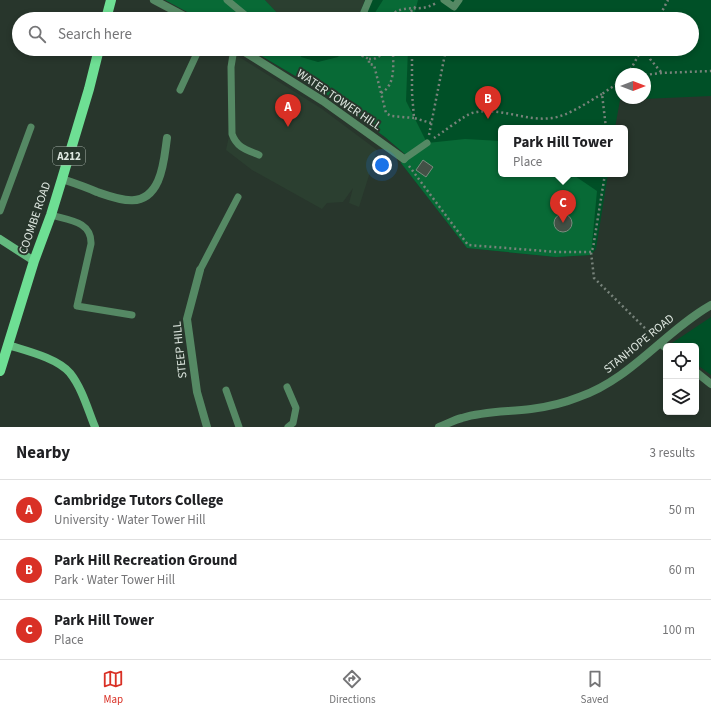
<!DOCTYPE html>
<html lang="en">
<head>
<meta charset="utf-8">
<style>
  body { margin:0; font-family:"Source Sans 3",sans-serif; background:#f2f2f2; color:#202124 }
  .controls { position:absolute; right:12px; bottom:12px; display:grid; overflow:hidden; border-radius:6px; box-shadow:0 2px 6px #0003 }
  .controls button { width:36px; height:36px; display:grid; place-items:center; padding:0; border:0; border-bottom:1px solid #e0e0e0; background:#fff; color:#202124; font:20px sans-serif }
  .compass { position:absolute; left:615px; top:68px; width:36px; height:36px; border-radius:50%; background:#fff; box-shadow:0 2px 6px #0003; rotate:90deg }
  .you { position:absolute; left:382px; top:165px; width:14px; height:14px; margin:-10px; border:3px solid #fff; border-radius:50%; background:#1a73e8; box-shadow:0 0 0 6px #1a73e833 }
  .badge { display:grid; place-items:center; width:26px; height:26px; border-radius:50%; background:#d93025; color:#fff; font-size:13px; font-weight:700 }
  .pin { position:absolute; translate:-50% -33px; filter:drop-shadow(0 1px 2px #0008) }
  .pin::after { content:''; position:absolute; top:21px; width:14px; height:12px; background:inherit; clip-path:polygon(0 0,100% 0,50% 100%) }
  .popup { position:absolute; left:498px; top:125px; width:130px; height:52px; box-sizing:border-box; display:grid; place-content:center; border-radius:6px; background:#fff; filter:drop-shadow(0 1px 3px #0005); font-size:13px; white-space:nowrap; color:#757577 }
  .popup b { font-size:15px; color:#202124 }
  .popup::after { content:''; position:absolute; left:50%; top:100%; margin-left:-8px; border:8px solid transparent; border-top-color:#fff }
  .list { margin:0; padding:0; list-style:none }
  h2 { display:flex; justify-content:space-between; align-items:center; height:52px; margin:0; padding:0 16px; font-size:17px }
  h2 small { font-size:13px; font-weight:400; color:#757577 }
  .list li { display:grid; grid-template-columns:26px 1fr auto; gap:12px; align-items:center; box-sizing:border-box; height:60px; padding:0 16px; border-top:1px solid #e0e0e0 }
  .list b { display:block; font-size:15px; white-space:nowrap }
  .list p { margin:0; font-size:13px; white-space:nowrap; color:#757577 }
  .list em { font-size:13px; font-style:normal; color:#757577 }
  .icon { flex:none; width:22px; height:22px; fill:none; stroke:currentColor; stroke-width:2; stroke-linecap:round; stroke-linejoin:round }
  .map { position:relative; flex:none; width:711px; height:427px; overflow:hidden }
  .search { position:absolute; background:#fff; box-shadow:0 2px 6px #0003; left:12px; right:12px; top:12px; height:44px; display:flex; align-items:center; gap:10px; box-sizing:border-box; padding:0 14px; border-radius:22px; color:#757577; font-size:15px }
  .sheet { height:232px; background:#fff }
  nav { display:flex; justify-content:space-around; align-items:center; box-sizing:border-box; height:56px; border-top:1px solid #e0e0e0; background:#fff; font-size:11px; color:#757577 }
  nav a { display:grid; justify-items:center; gap:2px }
  nav .on { color:#d93025 }
  .map>svg:first-child { display:block }
  .built { fill:#2b3f30 }
  .green { fill:#005027; fill-rule:evenodd }
  .forest { fill:#086a36 }
  .building { fill:#425146; stroke:#7a8b7e }
  .lines { fill:none; stroke-linecap:round; stroke-linejoin:round }
  .path { stroke:#78837b; stroke-width:2.5; stroke-dasharray:2 3; stroke-linecap:butt }
  .lane { stroke:#558964; stroke-width:7 }
  .street { stroke:#558964; stroke-width:8 }
  .secondary { stroke:#64ba7f; stroke-width:8 }
  .primary { stroke:#6edf94; stroke-width:10 }
  .labels { text-anchor:middle; dominant-baseline:central; stroke-width:4; stroke-linejoin:round; paint-order:stroke }
  .shield { fill:#28362c; stroke:#a7b2aa; stroke-width:1 }
  .shield-label { font-size:11px; font-weight:bold; fill:#dee7e0 }
  .street-label { font-size:12px; fill:#dee7e0; stroke:#28362c }
</style>
</head>
<body>
<div class="map">
<svg width="711" height="427" viewBox="0 0 711 427">
  <rect width="100%" height="100%" fill="#28362c"/>
  <path class="built" d="M 265,0 L 365,0 L 359,16 L 356,19 L 283,19 Z
    M 228,50 L 322,109 L 377,150 L 359,207 L 349,203 L 353,188 L 343,202 L 327,203 L 322,209 L 252,170 L 226,150 L 229,136 L 229,119 Z"/>
  <path class="green" d="M 365,0 L 711,0 L 711,96 L 620,100 L 615,128 L 501,128 L 501,174 L 608,174 L 596,249 L 591,255 L 556,257 L 467,248 L 401,163 L 406,155 L 385,137 L 329,96 L 250,49 L 692,49 L 692,19 L 356,19 L 359,16 ZM 621,74 L 645,74 L 645,98 L 621,98 Z
    M 711,317 L 711,375 L 696,364 L 696,346 L 669,345 Z"/>
  <path class="forest" d="M 165,0 L 265,0 L 283,19 L 200,19 Z
    M 383,0 L 418,0 L 413,19 L 371,19 Z
    M 250,49 L 303,49 L 301,57 L 318,62 L 338,57 L 345,49 L 408,49 L 406,101 L 427,143 L 465,139 L 501,141 L 501,174 L 572,174 L 597,191 L 591,255 L 556,257 L 467,248 L 401,163 L 406,155 L 385,137 L 329,96 Z"/>
  <path class="building" d="M 423,160 L 433,167 L 426,177 L 416,170 Z
    M554 223a9 9 0 1 1 18 0a9 9 0 1 1-18 0Z"/>
  <g class="lines">
    <path class="path" d="M 387,19 C 405,0 416,15 436,3
      M 404,19 L 417,5
      M 658,19 L 668,0
      M 348,49 L 369,59 L 369,64 L 374,65 L 386,113 L 391,116 L 414,118
      M 412,49 L 412,93 L 414,118 L 431,123
      M 649,49 L 650,59 L 661,72
      M 362,57 L 367,49
      M 369,59 L 374,59 L 393,49
      M 628,74 L 642,49
      M 645,75 L 661,73 L 711,71
      M 381,93 C 396,85 393,65 393,50 L 412,52
      M 606,128 L 602,94 L 621,81
      M 429,135 L 446,49
      M 434,138 C 442,133 465,115 472,113 C 499,106 526,122 552,118 C 568,116 588,102 602,94
      M 409,166 L 468,245 L 557,252 L 591,252
      M 605,174 L 593,248 L 591,252 L 594,278 L 654,337"/>
    <path class="lane" d="M 227,0 L 250,19
      M 444,0 L 454,7 L 459,0
      M 361,19 L 369,0
      M 234,49 L 231,67 L 232,134 C 237,148 247,150 259,155
      M 180,90 L 199,49
      M 404,159 L 427,143
      M 0,211 L 31,127
      M 51,215 C 68,220 92,221 91,244 L 77,306 L 132,315
      M 200,270 L 238,197
      M 287,387 L 296,408 L 293,423 L 288,427
      M 226,390 L 239,427"/>
    <path class="street" d="M 154,0 L 190,19
      M 240,49 L 323,101 L 404,159
      M 62,179 C 74,183 86,187 97,192 C 120,200 145,210 158,181 C 164,168 165,152 167,138
      M 200,270 L 187,319 L 197,392 L 207,427
      M 660,343 L 666,348
      M 696,372 L 711,384
      M 439,427 C 447,424 454,420 462,418 C 485,411 508,412 531,409 C 547,407 564,403 579,397 C 631,379 664,332 711,305"/>
    <path class="secondary" d="M 0,239 L 34,261
      M 8,345 C 27,351 57,358 70,373 C 82,388 88,410 95,427"/>
    <path class="primary" d="M 106,19 L 111,0
      M 0,371 L 34,261 L 51,215 L 62,179 L 89,89 L 99,49"/>
  </g>
  <g class="labels">
    <rect class="shield" x="53" y="147" width="32" height="18" rx="3"/>
    <g class="shield-label">
      <text x="69" y="156">A212</text>
    </g>
    <g class="street-label">
      <text transform="translate(339 100) rotate(34)">WATER TOWER HILL</text>
      <text transform="translate(35 218) rotate(-71)">COOMBE ROAD</text>
      <text transform="translate(639 344) rotate(-39)">STANHOPE ROAD</text>
      <text transform="translate(180 350) rotate(-96)">STEEP HILL</text>
    </g>
  </g>
</svg>
<div class="controls">
<button><svg class="icon" aria-label="locate" viewBox="0 0 24 24"><circle cx="12" cy="12" r="6"/><path d="M12 2v4M12 18v4M2 12h4M18 12h4"/></svg></button>
<button><svg class="icon" aria-label="layers" viewBox="0 0 24 24"><path d="M12 4l9 5-9 5-9-5zM3 14l9 5 9-5"/></svg></button>
</div>
<svg class="compass" viewBox="-18 -18 36 36"><path d="M0-13l5 13h-10z" fill="#e53935"/><path d="M0 13l5-13h-10z" fill="#757577"/></svg>
<div class="you"></div>
<div class="pin badge" style="left:288px;top:127px">A</div>
<div class="pin badge" style="left:488px;top:119px">B</div>
<div class="pin badge" style="left:563px;top:223px">C</div>
<div class="popup"><b>Park Hill Tower</b>Place</div>
<div class="search"><svg class="icon" aria-label="search" viewBox="0 0 24 24"><circle cx="10" cy="10" r="6"/><path d="M15 15l6 6"/></svg>Search here</div>
</div>
<section class="sheet">
<h2>Nearby<small>3 results</small></h2>
<ul class="list">
<li><span class="badge">A</span><div><b>Cambridge Tutors College</b><p>University · Water Tower Hill</p></div><em>50 m</em></li>
<li><span class="badge">B</span><div><b>Park Hill Recreation Ground</b><p>Park · Water Tower Hill</p></div><em>60 m</em></li>
<li><span class="badge">C</span><div><b>Park Hill Tower</b><p>Place</p></div><em>100 m</em></li>
</ul>
</section>
<nav>
<a class="on"><svg class="icon" aria-label="map" viewBox="0 0 24 24"><path d="M3 6l6-2 6 2 6-2v14l-6 2-6-2-6 2zM9 4v14M15 6v14"/></svg>Map</a>
<a><svg class="icon" aria-label="directions" viewBox="0 0 24 24"><path d="M12 3l9 9-9 9-9-9zM9 14v-3h6M13 9l2 2-2 2"/></svg>Directions</a>
<a><svg class="icon" aria-label="saved" viewBox="0 0 24 24"><path d="M7 4h10v16l-5-4-5 4z"/></svg>Saved</a>
</nav>
</body>
</html>
